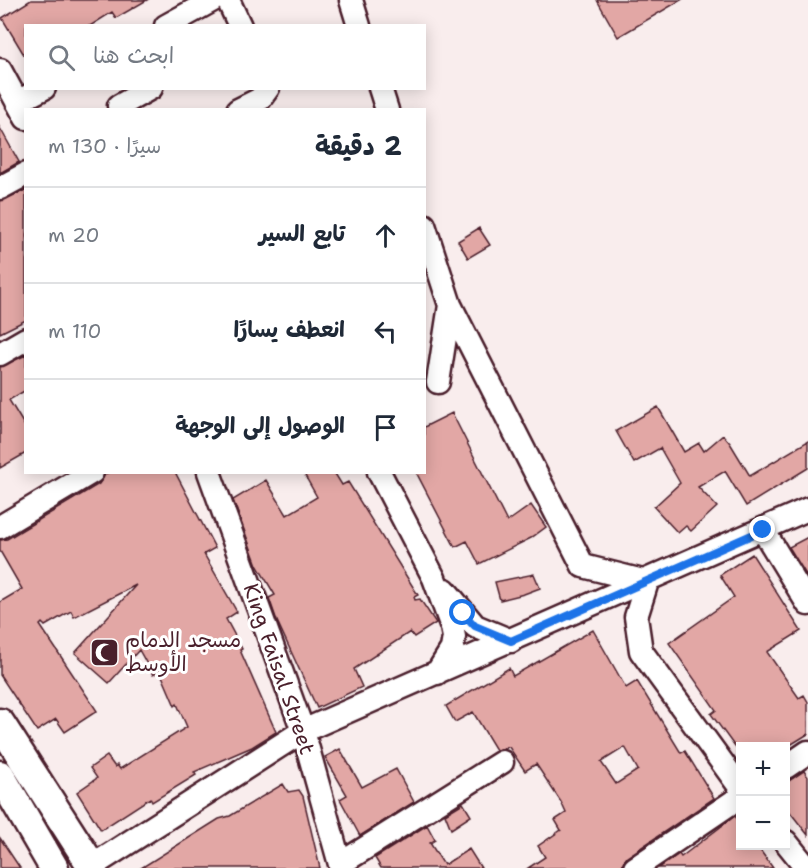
<!DOCTYPE html>
<html lang="ar">
<head>
<meta charset="utf-8">
<style>
  body { margin:0; font-family:"Shantell Sans","Playpen Sans Arabic",sans-serif; background:#f2f2f3; color:#1f2937; direction:rtl }
  .controls { position:absolute; right:18px; bottom:18px; display:grid; overflow:hidden; border-radius:0px; box-shadow:0 3px 15px #0003 }
  .controls button { width:54px; height:54px; display:grid; place-items:center; padding:0; border:0; border-bottom:2px solid #e0e1e3; background:#fff; color:#1f2937; font:30px sans-serif }
  .stop { position:absolute; width:18px; height:18px; margin:-14px; border:4px solid #1a73e8; border-radius:50%; background:#fff }
  .stop.end { background:#1a73e8; border-color:#fff; box-shadow:0 2px 6px #0008 }
  .list { margin:0; padding:0; list-style:none }
  h2 { display:flex; justify-content:space-between; align-items:center; height:78px; margin:0; padding:0 24px; font-size:26px }
  h2 small { font-size:20px; font-weight:400; color:#747a83 }
  .list li { display:grid; grid-template-columns:39px 1fr auto; gap:18px; align-items:center; box-sizing:border-box; height:96px; padding:0 24px; border-top:2px solid #e0e1e3 }
  .list b { display:block; font-size:22px; white-space:nowrap }
  .list em { font-size:20px; font-style:normal; color:#747a83 }
  .icon { flex:none; width:33px; height:33px; fill:none; stroke:currentColor; stroke-width:2; stroke-linecap:round; stroke-linejoin:round }
  .map { position:relative; flex:none; width:808px; height:868px; overflow:hidden; direction:ltr }
  .search { position:absolute; background:#fff; box-shadow:0 3px 15px #0003; left:24px; top:24px; width:402px; height:66px; display:flex; align-items:center; gap:15px; box-sizing:border-box; padding:0 21px; border-radius:0px; color:#747a83; font-size:22px }
  .panel { position:absolute; background:#fff; box-shadow:0 3px 15px #0003; left:24px; top:108px; width:402px; height:366px; border-radius:0px; direction:rtl }
  .map>svg:first-child { display:block }
  .building { fill:#e2a7a5; stroke:#4a1f2b; stroke-width:1.5; fill-rule:evenodd }
  .lines { fill:none; stroke-linecap:round; stroke-linejoin:round }
  .minor-casing { stroke:#4a1f2b; stroke-width:27 }
  .major-casing { stroke:#4a1f2b; stroke-width:33 }
  .minor { stroke:#fff; stroke-width:22 }
  .major { stroke:#fff; stroke-width:28 }
  .route { stroke:#1a73e8; stroke-width:8 }
  .labels { text-anchor:middle; dominant-baseline:central; stroke-width:6; stroke-linejoin:round; paint-order:stroke }
  .poi-label { font-size:21px; fill:#4a1f2b; stroke:#fff; text-anchor:start }
  .street-label { font-size:21px; fill:#4a1f2b; stroke:#fff }
</style>
</head>
<body>
<div class="map">
<svg width="808" height="868" viewBox="0 0 808 868">
  <rect width="100%" height="100%" fill="#f9eded"/>
  <filter id="ink" filterUnits="userSpaceOnUse"><feTurbulence type="fractalNoise" baseFrequency=".0167" numOctaves="2"/><feDisplacementMap in="SourceGraphic" scale="12" xChannelSelector="R" yChannelSelector="G"/><feConvolveMatrix kernelMatrix="1 2 1 2 8 2 1 2 1" color-interpolation-filters="sRGB"/></filter>
  <g filter="url(#ink)">
    <path class="building" d="M 31,0 L 147,0 L 116,18 L 112,12 L 90,26 L 26,26 L 26,58 L 2,18 Z
      M 597,0 L 681,0 L 618,37 Z
      M 0,128 L 19,162 L 0,173 Z
      M 26,190 L 26,320 L 0,333 L 0,201 Z
      M 479,228 L 490,245 L 468,258 L 458,241 Z
      M 26,355 L 26,390 L 9,400 L 26,428 L 26,453 L 0,468 L 0,367 Z
      M 658,407 L 684,452 L 699,443 L 704,451 L 723,435 L 730,443 L 750,476 L 808,441 L 808,468 L 746,506 L 725,471 L 698,487 L 717,507 L 691,531 L 686,526 L 678,533 L 654,507 L 680,483 L 660,448 L 634,463 L 616,431 Z
      M 452,413 L 507,522 L 531,505 L 546,527 L 531,538 L 479,564 L 467,541 L 455,547 L 416,472 L 424,472 L 424,427 Z
      M 109,472 L 175,472 L 215,548 L 204,554 L 237,612 L 226,619 L 242,649 L 240,650 L 276,732 L 252,747 L 194,772 L 196,775 L 152,802 L 150,798 L 101,830 L 77,792 L 97,778 L 90,768 L 107,756 L 115,767 L 117,765 L 120,769 L 187,727 L 177,704 L 175,706 L 160,671 L 153,675 L 139,650 L 109,683 L 75,653 L 136,585 L 74,617 L 71,611 L 45,626 L 42,623 L 40,625 L 97,711 L 65,732 L 56,719 L 37,731 L 0,675 L 0,602 L 22,589 L 0,551 L 0,540 L 7,539 L 99,484 L 105,474 Z
      M 303,472 L 334,472 L 342,485 L 348,482 L 418,595 L 414,597 L 415,600 L 420,599 L 436,623 L 414,637 L 410,632 L 354,669 L 362,687 L 317,708 L 277,621 L 269,598 L 275,595 L 257,565 L 233,500 L 266,480 L 287,515 L 317,497 Z
      M 808,537 L 808,578 L 789,547 Z
      M 752,554 L 801,631 L 767,652 L 799,698 L 804,695 L 808,702 L 808,734 L 787,747 L 735,747 L 711,714 L 716,710 L 669,643 L 734,597 L 720,575 Z
      M 534,574 L 540,588 L 524,594 L 500,600 L 495,582 Z
      M 593,630 L 626,688 L 637,681 L 681,753 L 685,751 L 714,798 L 627,857 L 623,862 L 622,868 L 528,868 L 545,857 L 538,846 L 561,830 L 555,820 L 566,813 L 561,802 L 536,764 L 525,771 L 509,747 L 496,750 L 473,712 L 455,722 L 446,706 L 509,668 L 513,676 ZM 625,747 L 638,770 L 616,784 L 601,762 Z
      M 340,749 L 362,787 L 396,769 L 414,802 L 360,836 L 340,799 L 347,795 L 325,757 Z
      M 804,771 L 808,777 L 808,835 L 786,807 L 786,783 Z
      M 283,784 L 288,792 L 299,790 L 303,796 L 320,868 L 141,868 L 219,819 L 230,816 Z
      M 463,803 L 471,816 L 451,829 L 445,814 Z
      M 735,816 L 741,823 L 741,846 L 757,846 L 773,868 L 659,868 L 679,854 L 681,857 Z
      M 427,825 L 435,840 L 430,843 L 444,865 L 469,849 L 481,868 L 381,868 L 375,858 Z
      M 0,838 L 20,868 L 0,868 Z"/>
    <g class="lines">
      <defs>
        <path id="minor" d="M 228,0 L 240,26
          M 351,0 L 359,26
          M 166,26 L 213,0
          M 0,70 L 26,118
          M 380,88 L 387,110
          M 17,102 L 44,88
          M 119,106 L 151,88
          M 238,110 L 260,99 L 268,88
          M 0,188 L 26,174
          M 424,225 L 450,305 L 583,566 L 647,582 L 636,617 L 641,651 L 740,787
          M 0,354 L 26,339
          M 438,382 L 450,305
          M 209,472 L 303,731 L 341,868
          M 379,472 L 434,578 L 452,627 L 454,637 L 452,649 L 437,673
          M 0,527 L 92,472
          M 763,530 L 808,604
          M 445,590 L 475,626 L 511,641
          M 786,767 L 808,752
          M 786,842 L 807,868
          M 340,864 L 502,762
          M 89,868 L 303,731 L 808,509
          M 635,868 L 740,797"/>
        <path id="major" d="M 0,723 L 93,868
          M 0,775 L 54,868"/>
      </defs>
      <use href="#minor" class="minor-casing"/>
      <use href="#major" class="major-casing"/>
      <use href="#minor" class="minor"/>
      <use href="#major" class="major"/>
    </g>
  </g>
  <g class="lines" filter="url(#ink)">
    <path class="route" d="M 463,613 L 475,626 L 511,641 L 763,530"/>
  </g>
  <defs>
    <symbol id="mosque-square" viewBox="-11 -11 22 22"><rect x="-9" y="-9" width="18" height="18" rx="4" fill="#4a1f2b" stroke="#fff"/><path d="M3.5-4.9A6 6 0 1 0 3.5 4.9A5 5 0 1 1 3.5-4.9Z" fill="#fff"/></symbol>
  </defs>
  <g fill-rule="evenodd">
    <use href="#mosque-square" x="88" y="636" width="33" height="33"/>
  </g>
  <g class="labels">
    <g class="poi-label">
      <text x="125" y="640">مسجد الدمام<tspan x="125" dy="24">الأوسط</tspan></text>
    </g>
    <g class="street-label">
      <text transform="translate(279 669) rotate(71)">King Faisal Street</text>
    </g>
  </g>
</svg>
<div class="controls">
<button>+</button>
<button>−</button>
</div>
<div class="stop" style="left:463px;top:613px"></div>
<div class="stop end" style="left:763px;top:530px"></div>
<div class="search"><svg class="icon" aria-label="search" viewBox="0 0 24 24"><circle cx="10" cy="10" r="6"/><path d="M15 15l6 6"/></svg>ابحث هنا</div>
<section class="panel">
<h2>2 دقيقة<small>سيرًا · 130 m</small></h2>
<ul class="list">
<li><svg class="icon" aria-label="ahead" viewBox="0 0 24 24"><path d="M12 20V5M6 11l6-6 6 6"/></svg><div><b>تابع السير</b></div><em>20 m</em></li>
<li><svg class="icon" aria-label="left" viewBox="0 0 24 24"><path d="M17 20v-9H6M10 6l-5 5 5 5"/></svg><div><b>انعطف يسارًا</b></div><em>110 m</em></li>
<li><svg class="icon" aria-label="arrive" viewBox="0 0 24 24"><path d="M6 21V4h12l-3 4 3 4H6"/></svg><div><b>الوصول إلى الوجهة</b></div></li>
</ul>
</section>
</div>
</body>
</html>
